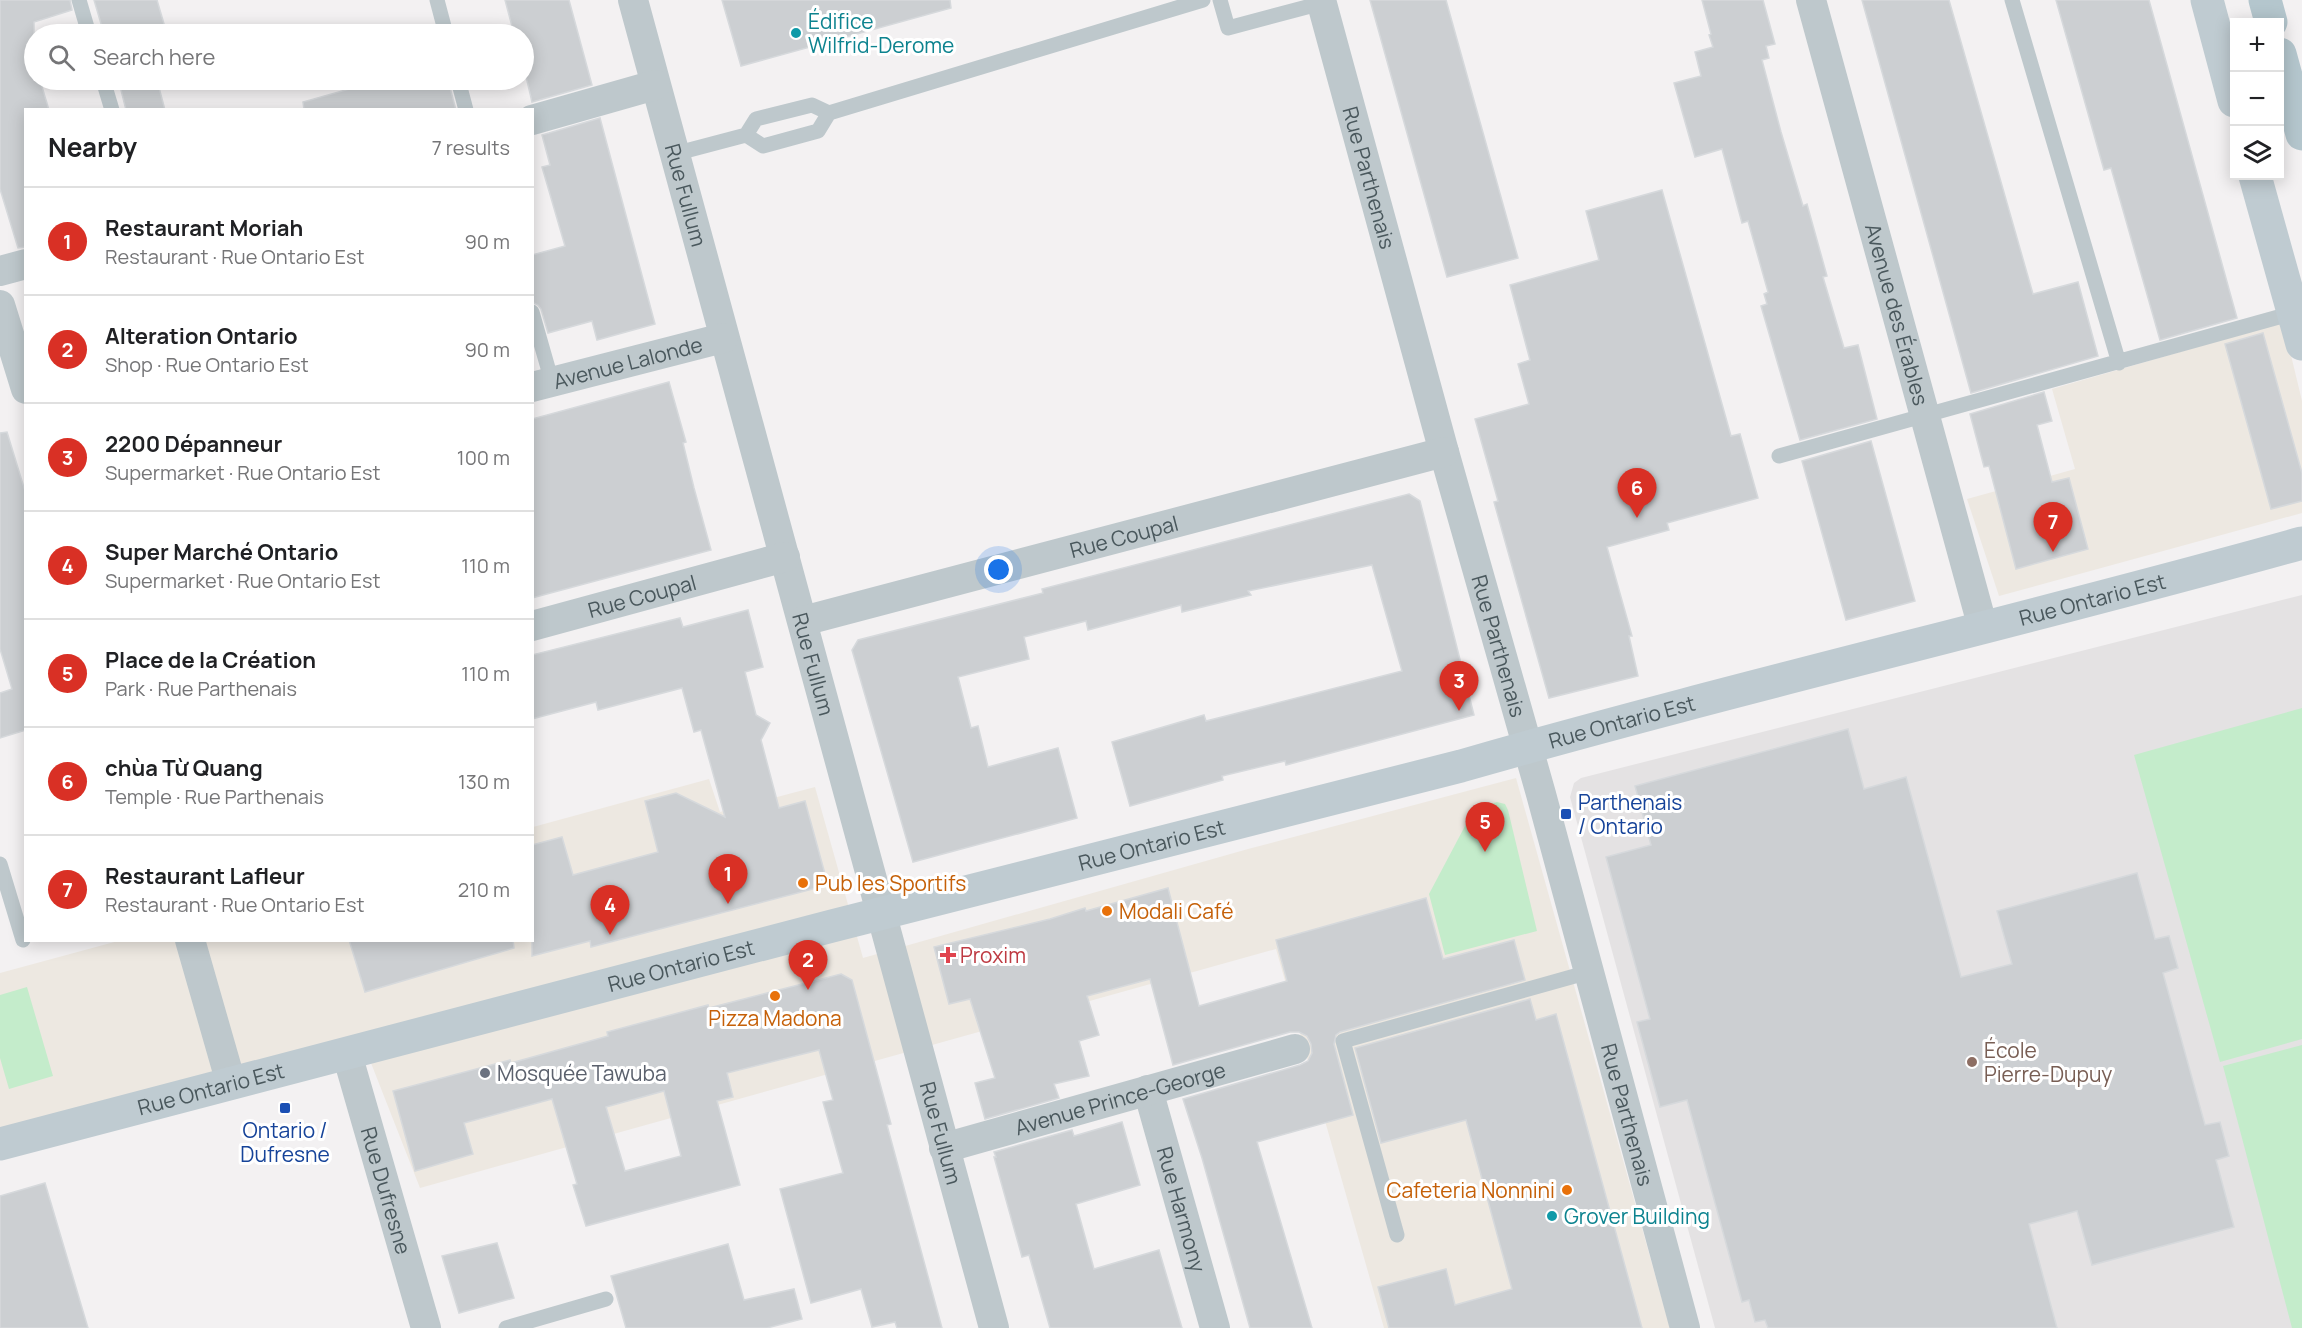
<!DOCTYPE html>
<html lang="en">
<head>
<meta charset="utf-8">
<style>
  body { margin:0; font-family:Manrope,sans-serif; background:#f6f6f6; color:#202124 }
  .controls { position:absolute; right:18px; top:18px; display:grid; overflow:hidden; border-radius:0px; box-shadow:0 3px 15px #0003 }
  .controls button { width:54px; height:54px; display:grid; place-items:center; padding:0; border:0; border-bottom:2px solid #e0e0e0; background:#fff; color:#202124; font:30px sans-serif }
  .you { position:absolute; left:999px; top:570px; width:21px; height:21px; margin:-15px; border:4px solid #fff; border-radius:50%; background:#1a73e8; box-shadow:0 0 0 9px #1a73e833 }
  .badge { display:grid; place-items:center; width:39px; height:39px; border-radius:50%; background:#d93025; color:#fff; font-size:20px; font-weight:700 }
  .pin { position:absolute; translate:-50% -50px; filter:drop-shadow(0 2px 3px #0008) }
  .pin::after { content:''; position:absolute; top:32px; width:21px; height:18px; background:inherit; clip-path:polygon(0 0,100% 0,50% 100%) }
  .list { margin:0; padding:0; list-style:none }
  h2 { display:flex; justify-content:space-between; align-items:center; height:78px; margin:0; padding:0 24px; font-size:26px }
  h2 small { font-size:20px; font-weight:400; color:#757577 }
  .list li { display:grid; grid-template-columns:39px 1fr auto; gap:18px; align-items:center; box-sizing:border-box; height:108px; padding:0 24px; border-top:2px solid #e0e0e0 }
  .list b { display:block; font-size:22px; white-space:nowrap }
  .list p { margin:0; font-size:20px; white-space:nowrap; color:#757577 }
  .list em { font-size:20px; font-style:normal; color:#757577 }
  .icon { flex:none; width:33px; height:33px; fill:none; stroke:currentColor; stroke-width:2; stroke-linecap:round; stroke-linejoin:round }
  .map { position:relative; flex:none; width:2302px; height:1328px; overflow:hidden }
  .search { position:absolute; background:#fff; box-shadow:0 3px 15px #0003; left:24px; top:24px; width:510px; height:66px; display:flex; align-items:center; gap:15px; box-sizing:border-box; padding:0 21px; border-radius:33px; color:#757577; font-size:22px }
  .panel { position:absolute; background:#fff; box-shadow:0 3px 15px #0003; left:24px; top:108px; width:510px; height:834px; border-radius:0px }
  .map>svg:first-child { display:block }
  .commercial { fill:#ede8e1 }
  .education { fill:#e4e2e3 }
  .green { fill:#c4eccb }
  .building { fill:#cccfd2; stroke:#d6d9dc; stroke-width:1.5; fill-rule:evenodd }
  .lines { fill:none; stroke-linecap:round; stroke-linejoin:round }
  .lane { stroke:#bec8cc; stroke-width:15 }
  .street { stroke:#bec8cc; stroke-width:30 }
  .secondary { stroke:#bfcbd1; stroke-width:33 }
  .primary { stroke:#b4c6cd; stroke-width:33 }
  .culture-dot { fill:#0f9aa8; stroke:#fff; stroke-width:2 }
  .transit-dot { fill:#1a4fb4; stroke:#fff; stroke-width:2 }
  .food-dot { fill:#e8710a; stroke:#fff; stroke-width:2 }
  .health-dot { fill:#e0444e; stroke:#fff; stroke-width:2 }
  .education-dot { fill:#8d6e63; stroke:#fff; stroke-width:2 }
  .worship-dot { fill:#6b7280; stroke:#fff; stroke-width:2 }
  .labels { text-anchor:middle; dominant-baseline:central; stroke-width:6; stroke-linejoin:round; paint-order:stroke }
  .culture-label { font-size:21px; fill:#0d838f; stroke:#fff; text-anchor:start }
  .street-label { font-size:21px; fill:#4a585d; stroke:#fff }
  .transit-label { font-size:21px; fill:#164399; stroke:#fff; text-anchor:start }
  .food-label { font-size:21px; fill:#c56008; stroke:#fff; text-anchor:start }
  .health-label { font-size:21px; fill:#be3a42; stroke:#fff; text-anchor:start }
  .education-label { font-size:21px; fill:#785e54; stroke:#fff; text-anchor:start }
  .worship-label { font-size:21px; fill:#5b616d; stroke:#fff; text-anchor:start }
</style>
</head>
<body>
<div class="map">
<svg width="2302" height="1328" viewBox="0 0 2302 1328">
  <rect width="100%" height="100%" fill="#f3f1f2"/>
  <path class="commercial" d="M 2283,322 L 2302,401 L 2302,513 L 1999,596 L 1967,499 L 2075,469 L 2052,389 Z
    M 1516,778 L 1670,1328 L 1384,1328 L 1276,949 L 420,1188 L 360,1035 L 0,1136 L 0,973 L 118,941 L 532,940 L 533,827 L 709,779 L 720,812 L 815,787 L 863,958 L 1248,849 Z"/>
  <path class="education" d="M 2302,595 L 2302,1328 L 1715,1328 L 1570,797 L 1574,783 L 1581,778 Z"/>
  <path class="green" d="M 2302,708 L 2302,1039 L 2220,1062 L 2134,755 Z
    M 1497,802 L 1505,804 L 1508,810 L 1537,931 L 1445,955 L 1429,894 L 1474,809 Z
    M 27,987 L 53,1076 L 9,1089 L 0,1058 L 0,995 Z
    M 2302,1045 L 2302,1328 L 2292,1328 L 2223,1066 Z"/>
  <path class="building" d="M 0,0 L 70,0 L 72,10 L 34,22 L 34,80 L 40,80 L 49,110 L 26,110 L 26,247 L 18,248 L 0,189 Z
    M 94,0 L 157,0 L 167,34 L 104,34 Z
    M 505,0 L 569,0 L 592,85 L 532,102 L 524,68 L 524,34 L 514,34 Z
    M 722,0 L 950,0 L 951,8 L 741,66 Z
    M 1370,0 L 1446,0 L 1518,258 L 1447,277 Z
    M 1702,0 L 1763,0 L 1775,44 L 1766,46 L 1769,58 L 1762,60 L 1781,132 L 1803,206 L 1807,204 L 1827,276 L 1823,277 L 1844,348 L 1858,345 L 1877,419 L 1800,440 L 1761,306 L 1767,304 L 1764,294 L 1768,292 L 1748,221 L 1742,223 L 1722,149 L 1695,157 L 1674,83 L 1701,76 L 1695,52 L 1713,47 L 1709,35 L 1711,34 Z
    M 1862,0 L 1949,0 L 2033,294 L 2078,282 L 2098,356 L 1971,393 Z
    M 2056,0 L 2149,0 L 2237,318 L 2160,340 L 2111,168 L 2104,170 Z
    M 144,80 L 157,80 L 165,110 L 126,110 L 120,86 Z
    M 381,80 L 448,80 L 456,110 L 304,110 L 303,102 Z
    M 600,118 L 655,324 L 597,340 L 592,321 L 548,333 L 541,309 L 538,305 L 532,302 L 532,255 L 565,246 L 542,167 L 550,165 L 542,135 Z
    M 1662,190 L 1731,436 L 1740,434 L 1758,498 L 1667,523 L 1669,530 L 1607,547 L 1632,636 L 1629,636 L 1638,676 L 1549,698 L 1494,502 L 1498,501 L 1475,419 L 1529,404 L 1518,364 L 1530,360 L 1510,285 L 1599,260 L 1586,211 Z
    M 2263,333 L 2302,473 L 2302,501 L 2271,509 L 2225,344 Z
    M 669,382 L 686,442 L 683,443 L 694,488 L 711,550 L 532,598 L 532,419 Z
    M 2044,392 L 2052,421 L 2037,425 L 2052,482 L 2069,478 L 2088,549 L 2016,569 L 1989,466 L 1984,467 L 1970,414 Z
    M 7,432 L 26,494 L 26,730 L 0,738 L 0,693 L 12,689 L 0,649 L 0,433 Z
    M 1871,441 L 1915,601 L 1846,620 L 1802,461 Z
    M 1409,494 L 1420,501 L 1474,715 L 1286,765 L 1285,761 L 1222,776 L 1223,780 L 1130,806 L 1112,742 L 1204,715 L 1206,721 L 1402,671 L 1372,565 L 1248,591 L 1251,595 L 1182,612 L 1181,605 L 1088,630 L 1086,621 L 1024,637 L 1029,659 L 958,677 L 971,728 L 978,726 L 988,767 L 1058,748 L 1077,818 L 913,862 L 852,650 L 858,640 L 1043,593 L 1042,589 Z
    M 748,610 L 763,667 L 745,672 L 756,715 L 770,723 L 761,740 L 779,808 L 805,801 L 828,885 L 591,947 L 590,941 L 532,956 L 532,845 L 562,837 L 573,875 L 658,852 L 645,801 L 676,793 L 725,817 L 701,730 L 694,732 L 682,688 L 598,710 L 596,702 L 532,719 L 532,655 L 680,618 L 683,627 Z
    M 1848,729 L 1864,789 L 1906,777 L 1961,977 L 2012,964 L 1997,911 L 2137,873 L 2155,939 L 2169,936 L 2178,968 L 2163,973 L 2205,1125 L 2220,1122 L 2229,1156 L 2216,1160 L 2234,1227 L 2092,1265 L 2077,1211 L 2029,1224 L 2057,1328 L 1768,1328 L 1765,1320 L 1755,1322 L 1749,1300 L 1742,1302 L 1687,1100 L 1660,1107 L 1637,1022 L 1650,1019 L 1606,857 L 1651,845 L 1635,786 Z
    M 1168,888 L 1199,1006 L 1287,981 L 1276,940 L 1426,898 L 1443,959 L 1514,940 L 1525,980 L 1340,1032 L 1336,1035 L 1334,1044 L 1353,1115 L 1257,1142 L 1312,1328 L 1250,1328 L 1202,1158 L 1183,1099 L 1300,1065 L 1308,1061 L 1312,1053 L 1311,1044 L 1307,1036 L 1299,1032 L 1290,1032 L 1173,1065 L 1150,979 L 1087,996 L 1099,1035 L 1079,1041 L 1089,1076 L 1054,1084 L 1059,1098 L 985,1119 L 975,1083 L 995,1078 L 970,999 L 949,1004 L 934,947 L 1050,919 L 1085,908 L 1086,911 Z
    M 349,940 L 513,940 L 514,948 L 365,992 Z
    M 841,974 L 852,980 L 891,1124 L 887,1125 L 942,1328 L 897,1328 L 895,1322 L 872,1327 L 861,1289 L 811,1303 L 780,1189 L 843,1173 L 823,1102 L 833,1100 L 819,1050 L 727,1073 L 733,1097 L 717,1101 L 740,1185 L 586,1226 L 573,1185 L 577,1184 L 552,1099 L 464,1123 L 473,1154 L 415,1171 L 393,1091 L 510,1060 L 511,1063 L 608,1036 L 607,1032 L 708,1005 L 709,1008 ZM 664,1091 L 681,1156 L 625,1171 L 606,1107 Z
    M 1530,999 L 1536,1020 L 1556,1014 L 1642,1328 L 1389,1328 L 1378,1287 L 1446,1269 L 1455,1305 L 1512,1289 L 1466,1120 L 1381,1143 L 1355,1048 Z
    M 1122,1122 L 1140,1185 L 1076,1204 L 1094,1269 L 1159,1250 L 1182,1328 L 1050,1328 L 1029,1255 L 1022,1257 L 994,1157 L 996,1157 L 994,1152 L 1072,1130 L 1074,1136 Z
    M 45,1183 L 88,1328 L 0,1328 L 0,1196 Z
    M 497,1243 L 514,1298 L 459,1313 L 442,1256 Z
    M 728,1244 L 744,1300 L 794,1289 L 802,1319 L 767,1328 L 626,1328 L 611,1276 Z"/>
  <g class="lines">
    <path class="lane" d="M 79,0 L 89,34
      M 437,0 L 446,34
      M 1220,0 L 1228,28 L 1322,3
      M 2012,0 L 2119,363
      M 103,80 L 112,110
      M 458,80 L 466,110
      M 746,135 L 763,146 L 818,131 L 829,113
      M 674,154 L 746,135 L 756,119 L 812,105 L 829,113 L 1203,0
      M 532,312 L 552,382
      M 1779,456 L 2293,313
      M 0,864 L 23,940
      M 1397,1235 L 1343,1041 L 1589,972
      M 506,1328 L 606,1299"/>
    <g class="street">
      <path id="s1" d="M 633,0 L 994,1328"/>
      <path id="s2" d="M 1321,0 L 1444,452 L 1541,794 L 1685,1328"/>
      <path id="s3" d="M 1811,0 L 1983,628"/>
      <path d="M 532,120 L 655,85"/>
      <path d="M 0,271 L 26,264"/>
      <path d="M 0,305 L 26,389"/>
      <path id="s4" d="M 532,387 L 723,338"/>
      <path id="s5" d="M 803,621 L 1444,452"/>
      <path id="s6" d="M 532,626 L 785,557"/>
      <path d="M 190,940 L 231,1083"/>
      <path id="s7" d="M 347,1054 L 426,1328"/>
      <path id="s8" d="M 1148,1090 L 1215,1328"/>
      <path id="s9" d="M 944,1148 L 1295,1049"/>
    </g>
    <g class="secondary">
      <path d="M 2207,0 L 2234,101"/>
      <path d="M 2255,176 L 2302,344"/>
      <path id="s10" d="M 0,1144 L 832,926 L 1461,766 C 1740,686 2023,621 2302,543"/>
    </g>
    <path class="primary" d="M 2265,0 L 2271,22
      M 2280,54 L 2302,134"/>
  </g>
  <g class="culture-dot">
    <circle cx="796" cy="33" r="6"/>
    <circle cx="1552" cy="1216" r="6"/>
  </g>
  <g class="transit-dot">
    <rect x="1560" y="808" width="12" height="12" rx="3"/>
    <rect x="279" y="1102" width="12" height="12" rx="3"/>
  </g>
  <g class="food-dot">
    <circle cx="803" cy="883" r="6"/>
    <circle cx="1107" cy="911" r="6"/>
    <circle cx="775" cy="996" r="6"/>
    <circle cx="1567" cy="1190" r="6"/>
  </g>
  <path class="health-dot" d="M945 946h6v6h6v6h-6v6h-6v-6h-6v-6h6z"/>
  <circle class="education-dot" cx="1972" cy="1062" r="6"/>
  <circle class="worship-dot" cx="485" cy="1073" r="6"/>
  <g class="labels">
    <g class="culture-label">
      <text x="808" y="21">Édifice<tspan x="808" dy="24">Wilfrid-Derome</tspan></text>
      <text x="1564" y="1216">Grover Building</text>
    </g>
    <g class="street-label">
      <text stroke="none"><textPath href="#s2" startOffset="184">Rue Parthenais</textPath></text>
      <text stroke="none"><textPath href="#s1" startOffset="202">Rue Fullum</textPath></text>
      <text stroke="none"><textPath href="#s3" startOffset="326">Avenue des Érables</textPath></text>
      <text stroke="none"><textPath href="#s4" startOffset="99">Avenue Lalonde</textPath></text>
      <text stroke="none"><textPath href="#s5" startOffset="332">Rue Coupal</textPath></text>
      <text stroke="none"><textPath href="#s6" startOffset="114">Rue Coupal</textPath></text>
      <text stroke="none"><textPath href="#s10" startOffset="2162">Rue Ontario Est</textPath></text>
      <text stroke="none"><textPath href="#s2" startOffset="670">Rue Parthenais</textPath></text>
      <text stroke="none"><textPath href="#s1" startOffset="688">Rue Fullum</textPath></text>
      <text stroke="none"><textPath href="#s10" startOffset="1676">Rue Ontario Est</textPath></text>
      <text stroke="none"><textPath href="#s10" startOffset="1190">Rue Ontario Est</textPath></text>
      <text stroke="none"><textPath href="#s10" startOffset="704">Rue Ontario Est</textPath></text>
      <text stroke="none"><textPath href="#s10" startOffset="218">Rue Ontario Est</textPath></text>
      <text stroke="none"><textPath href="#s9" startOffset="183">Avenue Prince-George</textPath></text>
      <text stroke="none"><textPath href="#s2" startOffset="1156">Rue Parthenais</textPath></text>
      <text stroke="none"><textPath href="#s1" startOffset="1174">Rue Fullum</textPath></text>
      <text stroke="none"><textPath href="#s7" startOffset="142">Rue Dufresne</textPath></text>
      <text stroke="none"><textPath href="#s8" startOffset="124">Rue Harmony</textPath></text>
    </g>
    <g class="transit-label">
      <text x="1578" y="802">Parthenais<tspan x="1578" dy="24">/ Ontario</tspan></text>
      <text x="285" y="1130" text-anchor="middle">Ontario /<tspan x="285" dy="24">Dufresne</tspan></text>
    </g>
    <g class="food-label">
      <text x="815" y="883">Pub les Sportifs</text>
      <text x="1119" y="911">Modali Café</text>
      <text x="775" y="1018" text-anchor="middle">Pizza Madona</text>
      <text x="1555" y="1190" text-anchor="end">Cafeteria Nonnini</text>
    </g>
    <g class="health-label">
      <text x="960" y="955">Proxim</text>
    </g>
    <g class="education-label">
      <text x="1984" y="1050">École<tspan x="1984" dy="24">Pierre-Dupuy</tspan></text>
    </g>
    <g class="worship-label">
      <text x="497" y="1073">Mosquée Tawuba</text>
    </g>
  </g>
</svg>
<div class="controls">
<button>+</button>
<button>−</button>
<button><svg class="icon" aria-label="layers" viewBox="0 0 24 24"><path d="M12 4l9 5-9 5-9-5zM3 14l9 5 9-5"/></svg></button>
</div>
<div class="you"></div>
<div class="pin badge" style="left:728px;top:904px">1</div>
<div class="pin badge" style="left:808px;top:990px">2</div>
<div class="pin badge" style="left:1459px;top:711px">3</div>
<div class="pin badge" style="left:610px;top:935px">4</div>
<div class="pin badge" style="left:1485px;top:852px">5</div>
<div class="pin badge" style="left:1637px;top:518px">6</div>
<div class="pin badge" style="left:2053px;top:552px">7</div>
<div class="search"><svg class="icon" aria-label="search" viewBox="0 0 24 24"><circle cx="10" cy="10" r="6"/><path d="M15 15l6 6"/></svg>Search here</div>
<section class="panel">
<h2>Nearby<small>7 results</small></h2>
<ul class="list">
<li><span class="badge">1</span><div><b>Restaurant Moriah</b><p>Restaurant · Rue Ontario Est</p></div><em>90 m</em></li>
<li><span class="badge">2</span><div><b>Alteration Ontario</b><p>Shop · Rue Ontario Est</p></div><em>90 m</em></li>
<li><span class="badge">3</span><div><b>2200 Dépanneur</b><p>Supermarket · Rue Ontario Est</p></div><em>100 m</em></li>
<li><span class="badge">4</span><div><b>Super Marché Ontario</b><p>Supermarket · Rue Ontario Est</p></div><em>110 m</em></li>
<li><span class="badge">5</span><div><b>Place de la Création</b><p>Park · Rue Parthenais</p></div><em>110 m</em></li>
<li><span class="badge">6</span><div><b>chùa Từ Quang</b><p>Temple · Rue Parthenais</p></div><em>130 m</em></li>
<li><span class="badge">7</span><div><b>Restaurant Lafleur</b><p>Restaurant · Rue Ontario Est</p></div><em>210 m</em></li>
</ul>
</section>
</div>
</body>
</html>
